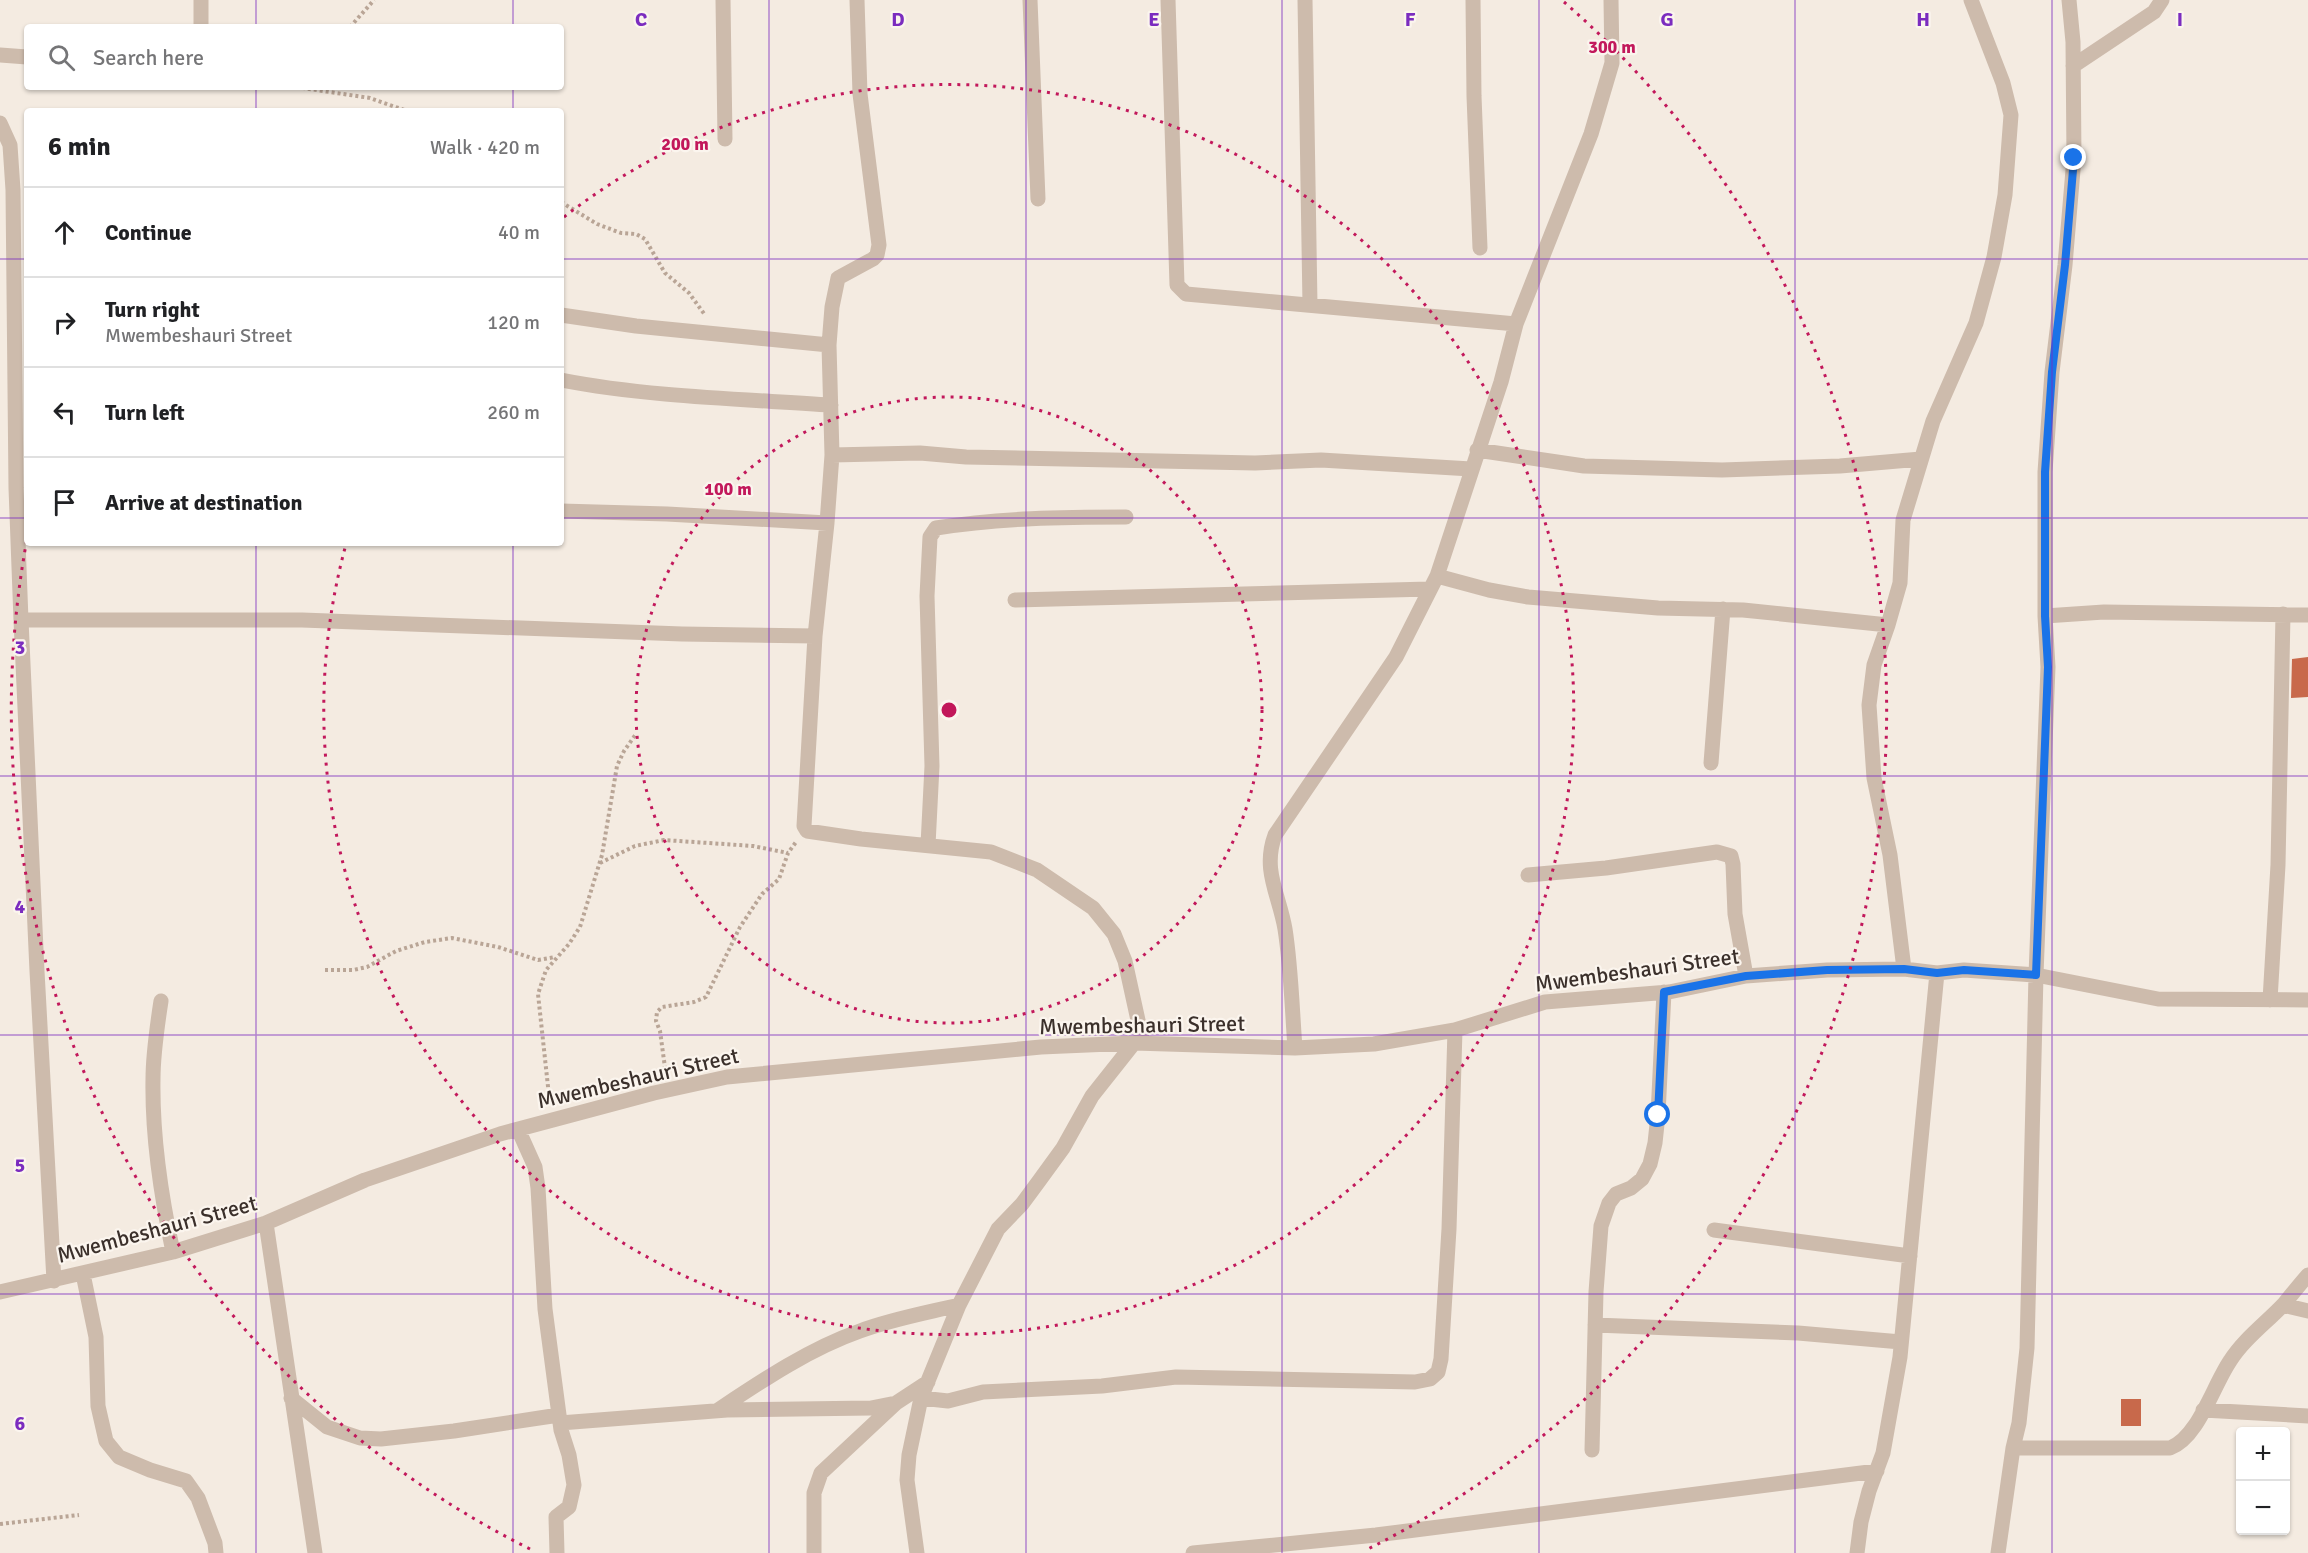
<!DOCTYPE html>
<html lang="en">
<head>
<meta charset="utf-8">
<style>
  body { margin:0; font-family:Signika,sans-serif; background:#f6f6f6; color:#202124 }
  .controls { position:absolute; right:18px; bottom:18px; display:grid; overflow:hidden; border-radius:6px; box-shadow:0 2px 4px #0004 }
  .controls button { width:54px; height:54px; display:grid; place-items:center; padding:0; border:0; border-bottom:2px solid #e0e0e0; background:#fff; color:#202124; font:30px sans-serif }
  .stop { position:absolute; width:18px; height:18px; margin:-14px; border:4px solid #1a73e8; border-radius:50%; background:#fff }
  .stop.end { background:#1a73e8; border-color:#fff; box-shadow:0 2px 6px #0008 }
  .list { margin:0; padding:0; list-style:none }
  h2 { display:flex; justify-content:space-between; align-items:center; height:78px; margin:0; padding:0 24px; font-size:26px }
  h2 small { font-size:20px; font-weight:400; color:#757577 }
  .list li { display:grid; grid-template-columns:39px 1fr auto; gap:18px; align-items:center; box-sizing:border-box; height:90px; padding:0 24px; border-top:2px solid #e0e0e0 }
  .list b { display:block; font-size:22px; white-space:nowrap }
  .list p { margin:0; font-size:20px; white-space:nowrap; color:#757577 }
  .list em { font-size:20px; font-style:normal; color:#757577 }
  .icon { flex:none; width:33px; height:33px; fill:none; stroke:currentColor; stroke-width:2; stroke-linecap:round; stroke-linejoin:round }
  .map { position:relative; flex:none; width:2308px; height:1553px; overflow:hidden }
  .search { position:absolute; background:#fff; box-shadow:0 2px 4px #0004; left:24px; top:24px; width:540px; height:66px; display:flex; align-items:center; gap:15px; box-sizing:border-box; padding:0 21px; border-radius:6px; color:#757577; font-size:22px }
  .panel { position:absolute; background:#fff; box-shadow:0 2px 4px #0004; left:24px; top:108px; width:540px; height:438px; border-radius:6px }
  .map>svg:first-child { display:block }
  .building { fill:#c8694b }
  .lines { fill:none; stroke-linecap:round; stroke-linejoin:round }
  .path { stroke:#b9a596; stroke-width:4; stroke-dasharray:3 3; stroke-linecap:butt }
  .minor { stroke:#cdbbac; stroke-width:15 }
  .route { stroke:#1a73e8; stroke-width:8 }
  .grid { fill:none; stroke:#7b2cbf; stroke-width:1.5; stroke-opacity:0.55 }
  .ring { fill:none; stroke:#c2185b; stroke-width:3; stroke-dasharray:3 6 }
  .labels { text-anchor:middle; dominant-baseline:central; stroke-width:4.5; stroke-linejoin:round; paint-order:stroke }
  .street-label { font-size:22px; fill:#3b302b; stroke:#fbf5ee }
  .grid-label { font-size:20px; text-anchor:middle; font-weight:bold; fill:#7b2cbf; stroke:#fbf5ee; stroke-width:4.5; stroke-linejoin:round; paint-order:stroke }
  .centre { fill:#c2185b; stroke:#fbf5ee; stroke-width:3 }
  .ring-label { font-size:18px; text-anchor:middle; font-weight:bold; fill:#c2185b; stroke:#fbf5ee; stroke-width:4.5; stroke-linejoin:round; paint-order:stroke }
</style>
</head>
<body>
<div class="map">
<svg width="2308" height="1553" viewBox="0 0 2308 1553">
  <rect width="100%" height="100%" fill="#f4ebe1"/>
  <path class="building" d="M 2308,657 L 2308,697 L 2291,698 L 2292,659 Z
    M 2121,1399 L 2141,1399 L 2141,1426 L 2121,1426 Z"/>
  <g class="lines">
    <path class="path" d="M 350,27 L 374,0
      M 296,87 L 370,98 L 407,111
      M 561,202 L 597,224 L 621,233 L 636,234 L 645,239 L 665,273 L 689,293 L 705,315
      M 600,863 L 635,846 L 664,840 L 753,846 L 788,853
      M 325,970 L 353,970 L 367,967 L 396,951 L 425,942 L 452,938 L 498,947 L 538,960 L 555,957
      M 666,1075 L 660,1031 L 656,1021 L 657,1012 L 662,1007 L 694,1002 L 706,997 L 740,927 L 762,894 L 779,879 L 788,853 L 796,842
      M 550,1105 L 538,994 L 546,970 L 569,944 L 580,927 L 602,855 L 617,766 L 624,751 L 636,734
      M 0,1524 L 79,1515"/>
    <path class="minor" d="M 723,0 L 725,139
      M 857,0 L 860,94 L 879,245 L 877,255 L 873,259 L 838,278 L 832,307 L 829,345 L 832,455 L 827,523 L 815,636 L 804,826 L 807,831 L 861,839 L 991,852 L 1037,870 L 1093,908 L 1114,934 L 1125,961 L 1143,1043
      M 1030,0 L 1038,199
      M 1168,0 L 1177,285 L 1186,294 L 1516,324
      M 1305,0 L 1310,305
      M 1473,0 L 1474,96 L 1480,248
      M 201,27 L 201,0
      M 0,55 L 27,57
      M 2073,66 L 2154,12 L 2162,0
      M 0,123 L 10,145 L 13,190 L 16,488 L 21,620 L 37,971 L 54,1281
      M 561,315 L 636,326 L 829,345
      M 561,380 C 648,397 743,399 831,405
      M 1477,450 L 1584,466 L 1722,470 L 1840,466 L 1921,459
      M 832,455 L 920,453 L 966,457 L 1255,463 L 1321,460 L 1471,469
      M 561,511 L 667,514 L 827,523
      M 1437,576 L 1489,590 L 1528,597 L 1658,608 L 1743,610 L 1888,625
      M 1015,600 L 1429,589
      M 2045,616 L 2104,612 L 2308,615
      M 21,620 L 302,620 L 682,634 L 815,636
      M 1711,763 L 1723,609
      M 928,845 L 932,766 L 927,596 L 930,537 L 936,528 C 999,518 1063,517 1126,517
      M 1528,875 L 1606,868 L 1717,852 L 1731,856 L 1733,864 L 1735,914 L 1746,976
      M 1904,969 L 1890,855 L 1874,778 L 1869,705 L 1874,665 L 1888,625 L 1900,583 L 1903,520 L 1933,421 L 1976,323 L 1994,257 L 2005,195 L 2011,115 L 2003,83 L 1971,0
      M 2270,1000 L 2278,865 L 2283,614
      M 161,1001 C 157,1027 153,1053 153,1079 C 152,1136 161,1196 173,1252
      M 1295,1048 C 1292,1008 1291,967 1285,929 C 1279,894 1262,870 1275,835 L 1396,657 L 1437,576 L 1501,382 L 1516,324 L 1591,134 L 1612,63 L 1611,0
      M 518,1129 L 535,1167 L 538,1188 L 545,1309 L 561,1430 L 569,1455 L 574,1485 L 569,1507 L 556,1517 L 557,1553
      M 266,1223 L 315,1553
      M 1714,1230 L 1910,1256
      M 83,1274 L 96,1337 L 98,1406 L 106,1441 L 119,1457 L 150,1470 L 186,1481 L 198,1498 L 215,1543 L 216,1553
      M 0,1292 L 173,1252 L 266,1223 L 365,1180 L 500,1134 L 654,1093 L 727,1077 L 1041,1047 L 1134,1043 L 1295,1048 L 1374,1044 L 1455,1030 L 1545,1002 L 1669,992 L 1746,976 L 1827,970 L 1904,969 L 1937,973 L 1964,970 L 2036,975 L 2158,999 L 2308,1000
      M 2283,1305 L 2308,1311
      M 1595,1325 L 1798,1333 L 1901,1342
      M 291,1398 L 327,1427 L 360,1438 L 381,1439 L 454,1431 L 559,1415
      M 921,1398 L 948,1401 L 983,1392 L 1102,1386 L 1176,1377 L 1415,1382 L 1430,1379 L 1438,1372 L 1441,1359 L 1449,1229 L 1455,1030
      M 718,1410 C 763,1380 809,1349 860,1331 C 892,1319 926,1313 959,1305
      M 2203,1410 L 2308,1416
      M 560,1423 L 727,1410 L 871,1408 L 896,1403
      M 2013,1448 L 2170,1448 C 2198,1438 2213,1386 2230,1361 C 2244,1339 2266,1323 2284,1304 C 2292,1294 2300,1284 2308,1275
      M 1592,1450 L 1596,1292 L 1601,1226 L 1609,1203 L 1616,1194 L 1631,1188 L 1642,1179 L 1650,1164 L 1655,1143 L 1658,1115 L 1664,992
      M 814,1553 L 814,1493 L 821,1473 L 896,1403 L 928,1382
      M 917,1553 L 907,1480 L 909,1455 L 921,1398 L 959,1305 L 998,1229 L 1022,1204 L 1039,1181 L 1063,1148 L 1092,1096 L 1134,1043
      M 1193,1553 L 1376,1535 L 1877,1471
      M 1857,1553 L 1861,1522 L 1869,1491 L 1883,1453 L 1900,1357 L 1937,973
      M 1998,1553 L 2013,1448 L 2019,1423 L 2027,1348 L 2036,975 L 2048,667 L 2045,616 L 2045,472 L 2052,372 L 2065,265 L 2074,158 L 2073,42 L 2069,0"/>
  </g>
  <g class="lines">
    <path class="route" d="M 1658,1115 L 1664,992 L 1746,976 L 1827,970 L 1904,969 L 1937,973 L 1964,970 L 2036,975 L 2048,667 L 2045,616 L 2045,472 L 2052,372 L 2065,265 L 2074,158"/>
  </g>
  <path class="grid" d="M 256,0 L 256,27M 513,0 L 513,27M 769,0 L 769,1553M 1026,0 L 1026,1553M 1282,0 L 1282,1553M 1539,0 L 1539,1553M 1795,0 L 1795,1553M 2052,0 L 2052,1553M 256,87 L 256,111M 513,87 L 513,111M 0,259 L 27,259M 561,259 L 2308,259M 0,518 L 27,518M 561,518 L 2308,518M 256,543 L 256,1553M 513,543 L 513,1553M 0,776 L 2308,776M 0,1035 L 2308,1035M 0,1294 L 2308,1294"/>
  <g class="ring">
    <circle cx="949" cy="710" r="313"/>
    <path d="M564 217A625 625 0 1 1 345 548"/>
    <path d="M530 1549A938 938 0 0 1 27 539M1564 2A938 938 0 0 1 1368 1549"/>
  </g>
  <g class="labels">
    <g class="street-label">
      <text transform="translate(1637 970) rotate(-8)">Mwembeshauri Street</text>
      <text transform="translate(1142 1025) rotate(-1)">Mwembeshauri Street</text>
      <text transform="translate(638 1078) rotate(-13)">Mwembeshauri Street</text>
      <text transform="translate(157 1229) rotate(-15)">Mwembeshauri Street</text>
    </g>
  </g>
  <g class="grid-label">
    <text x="641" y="26">C</text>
    <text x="898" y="26">D</text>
    <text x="1154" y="26">E</text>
    <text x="1410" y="26">F</text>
    <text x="1667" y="26">G</text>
    <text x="1923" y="26">H</text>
    <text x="2180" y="26">I</text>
    <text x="20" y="654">3</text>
    <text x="20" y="913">4</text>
    <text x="20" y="1172">5</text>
    <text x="20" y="1430">6</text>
  </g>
  <circle cx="949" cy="710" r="9" class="centre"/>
  <g class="ring-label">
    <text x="1612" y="53">300 m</text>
    <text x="685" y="150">200 m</text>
    <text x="728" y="495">100 m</text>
  </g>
</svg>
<div class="controls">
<button>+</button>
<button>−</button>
</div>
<div class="stop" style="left:1658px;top:1115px"></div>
<div class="stop end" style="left:2074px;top:158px"></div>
<div class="search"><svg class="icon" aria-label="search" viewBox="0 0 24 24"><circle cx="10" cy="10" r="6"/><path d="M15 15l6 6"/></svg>Search here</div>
<section class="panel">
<h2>6 min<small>Walk · 420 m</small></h2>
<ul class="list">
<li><svg class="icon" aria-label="ahead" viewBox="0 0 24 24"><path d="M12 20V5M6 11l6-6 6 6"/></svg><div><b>Continue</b></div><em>40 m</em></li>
<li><svg class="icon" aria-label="right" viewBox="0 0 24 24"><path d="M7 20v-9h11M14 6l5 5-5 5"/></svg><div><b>Turn right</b><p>Mwembeshauri Street</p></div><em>120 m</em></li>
<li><svg class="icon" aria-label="left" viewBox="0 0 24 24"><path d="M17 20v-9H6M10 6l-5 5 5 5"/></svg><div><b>Turn left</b></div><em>260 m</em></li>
<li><svg class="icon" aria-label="arrive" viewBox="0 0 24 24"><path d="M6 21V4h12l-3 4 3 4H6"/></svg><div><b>Arrive at destination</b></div></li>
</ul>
</section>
</div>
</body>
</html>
